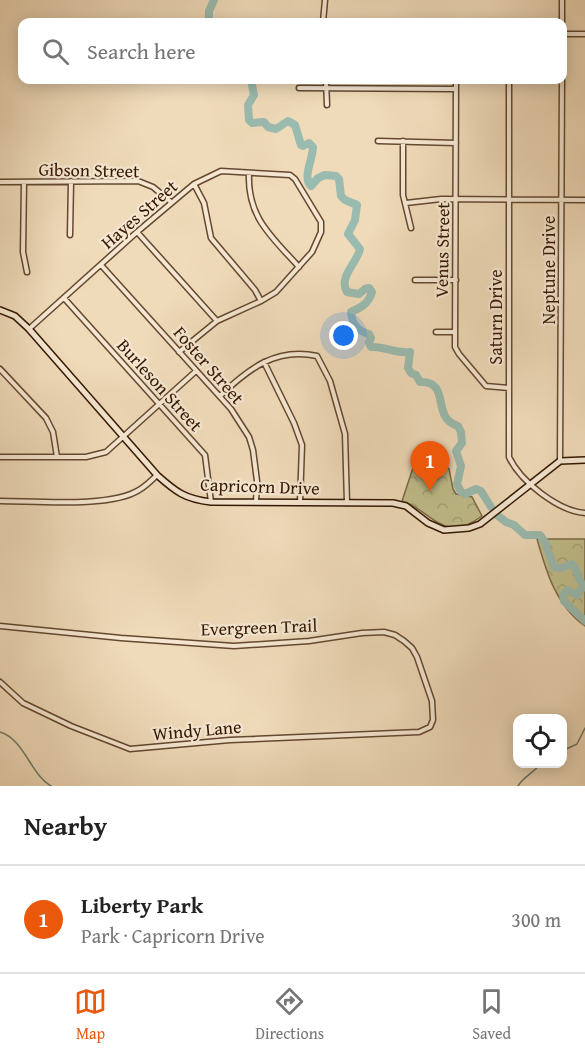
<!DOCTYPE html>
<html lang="en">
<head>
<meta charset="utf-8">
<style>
  body { margin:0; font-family:"Gentium Book Plus",serif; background:#f6f6f6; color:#222 }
  .controls { position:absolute; right:18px; bottom:18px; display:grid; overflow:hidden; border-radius:12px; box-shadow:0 3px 15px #0003 }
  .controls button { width:54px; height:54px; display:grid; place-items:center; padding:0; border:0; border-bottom:2px solid #e0e0e0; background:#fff; color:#222; font:30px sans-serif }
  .you { position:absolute; left:344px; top:336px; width:21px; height:21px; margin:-15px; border:4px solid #fff; border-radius:50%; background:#1a73e8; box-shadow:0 0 0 9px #1a73e833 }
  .badge { display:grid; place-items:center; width:39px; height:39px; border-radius:50%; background:#ea580c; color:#fff; font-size:20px; font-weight:700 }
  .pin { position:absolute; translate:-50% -50px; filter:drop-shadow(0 2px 3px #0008) }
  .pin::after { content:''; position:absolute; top:32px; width:21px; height:18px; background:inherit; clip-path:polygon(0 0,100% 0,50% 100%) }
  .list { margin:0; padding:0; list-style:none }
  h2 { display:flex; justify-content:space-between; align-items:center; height:78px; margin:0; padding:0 24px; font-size:26px }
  h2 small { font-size:20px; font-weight:400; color:#767676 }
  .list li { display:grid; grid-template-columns:39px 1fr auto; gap:18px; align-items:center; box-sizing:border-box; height:108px; padding:0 24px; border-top:2px solid #e0e0e0 }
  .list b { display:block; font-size:22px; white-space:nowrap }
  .list p { margin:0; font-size:20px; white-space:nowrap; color:#767676 }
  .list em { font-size:20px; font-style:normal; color:#767676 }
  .icon { flex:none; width:33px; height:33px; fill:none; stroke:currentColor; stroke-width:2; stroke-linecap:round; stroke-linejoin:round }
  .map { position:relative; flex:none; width:585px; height:786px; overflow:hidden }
  .search { position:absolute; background:#fff; box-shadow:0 3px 15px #0003; left:18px; right:18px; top:18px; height:66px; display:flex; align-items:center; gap:15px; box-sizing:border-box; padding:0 21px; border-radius:12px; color:#767676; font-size:22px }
  .sheet { height:186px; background:#fff }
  nav { display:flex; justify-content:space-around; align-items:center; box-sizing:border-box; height:84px; border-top:2px solid #e0e0e0; background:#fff; font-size:16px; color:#767676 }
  nav a { display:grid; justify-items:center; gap:3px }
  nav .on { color:#ea580c }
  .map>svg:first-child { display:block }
  .forest { fill:url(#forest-crowns); stroke:#7a6a46; stroke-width:1.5 }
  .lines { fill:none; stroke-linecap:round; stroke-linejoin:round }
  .stream { stroke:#72796a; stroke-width:1.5 }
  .river { stroke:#9abbaf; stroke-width:8 }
  .street-casing { stroke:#644830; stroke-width:7 }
  .secondary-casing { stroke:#351702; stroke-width:8 }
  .street { stroke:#f5e7d2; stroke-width:4 }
  .secondary { stroke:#f5e7d2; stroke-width:5 }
  .labels { text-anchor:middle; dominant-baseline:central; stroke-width:4.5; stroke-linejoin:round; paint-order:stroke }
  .street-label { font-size:18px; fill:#351702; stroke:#f5e7d2 }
</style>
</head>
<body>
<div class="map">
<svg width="585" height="786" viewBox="0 0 585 786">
  <defs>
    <pattern id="forest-crowns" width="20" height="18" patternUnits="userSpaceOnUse" patternTransform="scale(1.5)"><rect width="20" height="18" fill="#c0bd8a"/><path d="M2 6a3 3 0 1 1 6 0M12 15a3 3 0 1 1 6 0" fill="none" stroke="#a6a275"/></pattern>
  </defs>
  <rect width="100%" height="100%" fill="#efdab9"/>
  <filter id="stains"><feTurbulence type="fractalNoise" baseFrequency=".00333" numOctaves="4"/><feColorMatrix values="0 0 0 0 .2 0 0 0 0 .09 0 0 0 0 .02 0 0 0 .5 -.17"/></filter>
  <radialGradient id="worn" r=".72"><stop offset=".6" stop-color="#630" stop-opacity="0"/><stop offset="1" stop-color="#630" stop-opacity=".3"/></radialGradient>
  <path class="forest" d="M 429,453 L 449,469 L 453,489 L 456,494 L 472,497 L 482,516 C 443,545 433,511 402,501 L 415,462 Z
    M 537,539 L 585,539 L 585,626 C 556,606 546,571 537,539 Z"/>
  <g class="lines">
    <path class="stream" d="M 0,732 C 25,740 30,774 51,786
      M 562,751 L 577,744 L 585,728
      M 518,786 C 525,775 532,775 540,764"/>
    <path class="river" d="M 209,22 L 209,11 L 214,0
      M 251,80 L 254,95 L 248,105 L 249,120 L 252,123 L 264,122 L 268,127 L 276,129 L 288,121 L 295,125 L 301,145 L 303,146 L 309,143 L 313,147 C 313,159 302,178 311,186 L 318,178 L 325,175 L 336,176 L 339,179 L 341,196 L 345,200 L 357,205 L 355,220 L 348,234 L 360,249 C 357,263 338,277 347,292 L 359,294 L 365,289 L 369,288 L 372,292 C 368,304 362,307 351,312 C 352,325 358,331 369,334 L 371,338 L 369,343 L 371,347 C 386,346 394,354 410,352 L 408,368 L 411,373 L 416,375 L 420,382 C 452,381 430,418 458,426 L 461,432 L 462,443 L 456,451 L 461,466 L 457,484 L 461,492 L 465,494 L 476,489 L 481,491 L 491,507
      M 497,515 L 506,522 L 514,525 L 525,535 L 540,535 L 545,542 L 554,567 L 561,568 L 572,564 L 574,566 L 583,587 L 577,595 L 567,590 L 563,595 L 564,601 L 585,621"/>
    <defs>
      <path id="street" d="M 562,0 L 562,22
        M 323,22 L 325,0
        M 562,34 L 585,34
        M 326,80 L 327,105
        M 456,80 L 455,347 L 459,354 L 486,386 L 509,388
        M 509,80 L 509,457 C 520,481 558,511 585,513
        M 299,88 L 456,89
        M 378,141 L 456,143
        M 403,141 L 403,195 L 411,228
        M 249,173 C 247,217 271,236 299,267
        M 0,182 L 138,181 L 153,187 L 171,202
        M 24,182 L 23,252 L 27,272
        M 194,184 L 204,203 L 211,238 L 255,290 L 261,301
        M 406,203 L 441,199 L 585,200
        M 137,232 L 217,321
        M 70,235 L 71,181
        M 101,265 L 231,409 L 249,437 L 253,450 L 257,481 L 256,502
        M 415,280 L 456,280
        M 64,298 L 205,455 L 211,502
        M 29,329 L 137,232 L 194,184 L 221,171 L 290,175 L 295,179 L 321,222 L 321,232 L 312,252 L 276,292 L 261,301 L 217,321 L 179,352
        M 436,332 L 455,332
        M 264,362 L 294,423 L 302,445 L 300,502
        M 0,369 L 46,418 L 53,432 L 57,457
        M 220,396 C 248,369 276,347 317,356 L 330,381 L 345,434 L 347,503
        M 0,457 L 86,457 L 106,452 L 196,371
        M 560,461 L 562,80
        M 0,501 C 35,501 111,508 139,490 C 146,486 152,480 157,475
        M 0,626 L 121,638 L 234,646 L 309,641 L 362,633 L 384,632 L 395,635 L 404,641 L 412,648 L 417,657 L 432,701 L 433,720 L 430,727 L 419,732 L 230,740 L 130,749 L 71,726 L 23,703 L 0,682"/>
      <path id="secondary" d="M 0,310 L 15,316 L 29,329 L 157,475 C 176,492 185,499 211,502 L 393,503 L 406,506 L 428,523 L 444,530 L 469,528 L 480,524 L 560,461 L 585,460"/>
    </defs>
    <use href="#street" class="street-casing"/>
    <use href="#secondary" class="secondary-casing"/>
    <use href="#street" class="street"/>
    <use href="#secondary" class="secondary"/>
  </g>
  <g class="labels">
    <g class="street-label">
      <text transform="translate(89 170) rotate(1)">Gibson Street</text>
      <text transform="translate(139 214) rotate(-41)">Hayes Street</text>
      <text transform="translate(442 250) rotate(-89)">Venus Street</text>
      <text transform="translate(548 270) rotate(-90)">Neptune Drive</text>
      <text transform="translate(495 317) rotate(-90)">Saturn Drive</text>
      <text transform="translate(209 365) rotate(49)">Foster Street</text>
      <text transform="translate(160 385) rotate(48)">Burleson Street</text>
      <text transform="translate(260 486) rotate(2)">Capricorn Drive</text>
      <text transform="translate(259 627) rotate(-2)">Evergreen Trail</text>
      <text transform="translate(197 730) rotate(-5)">Windy Lane</text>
    </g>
  </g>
  <rect width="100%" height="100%" filter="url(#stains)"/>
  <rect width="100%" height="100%" fill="url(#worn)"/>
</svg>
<div class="controls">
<button><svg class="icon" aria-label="locate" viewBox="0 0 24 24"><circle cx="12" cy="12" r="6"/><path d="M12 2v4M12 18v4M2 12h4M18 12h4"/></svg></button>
</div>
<div class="you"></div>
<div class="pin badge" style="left:430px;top:491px">1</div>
<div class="search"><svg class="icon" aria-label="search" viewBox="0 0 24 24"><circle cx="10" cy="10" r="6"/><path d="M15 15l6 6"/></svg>Search here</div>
</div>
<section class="sheet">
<h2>Nearby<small></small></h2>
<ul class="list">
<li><span class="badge">1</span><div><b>Liberty Park</b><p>Park · Capricorn Drive</p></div><em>300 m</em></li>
</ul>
</section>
<nav>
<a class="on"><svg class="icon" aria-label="map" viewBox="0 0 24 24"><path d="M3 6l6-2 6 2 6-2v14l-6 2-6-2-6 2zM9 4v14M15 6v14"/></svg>Map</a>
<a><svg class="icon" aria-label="directions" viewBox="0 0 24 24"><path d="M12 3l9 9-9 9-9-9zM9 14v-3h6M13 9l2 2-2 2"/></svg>Directions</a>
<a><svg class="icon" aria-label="saved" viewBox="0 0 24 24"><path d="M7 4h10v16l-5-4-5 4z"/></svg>Saved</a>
</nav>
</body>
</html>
